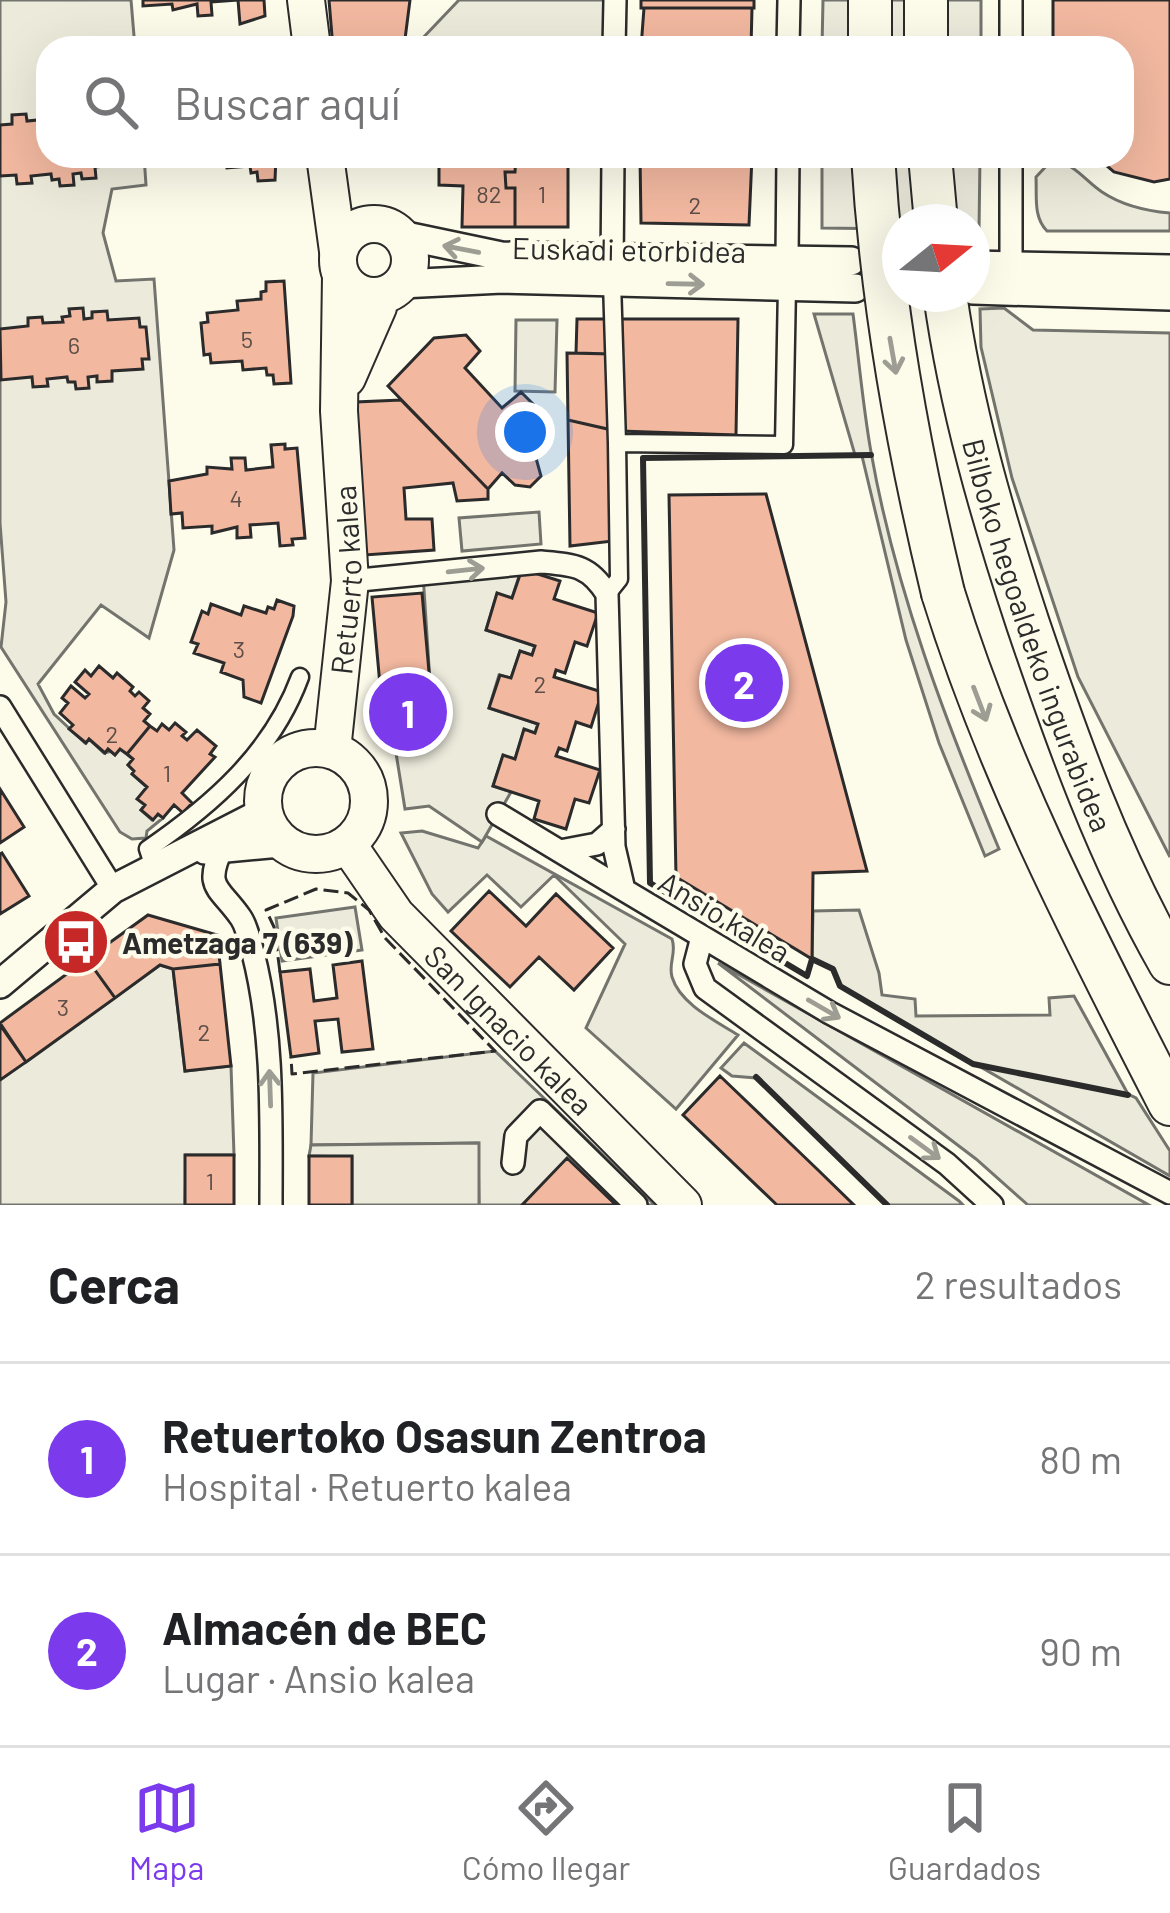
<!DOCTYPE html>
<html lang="es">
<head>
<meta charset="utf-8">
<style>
  body { margin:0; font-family:Barlow,sans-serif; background:#f6f6f6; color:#202124 }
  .compass { position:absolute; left:882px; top:204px; width:108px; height:108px; border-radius:50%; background:#fff; box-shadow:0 12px 48px #0002; rotate:72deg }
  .you { position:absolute; left:525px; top:432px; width:42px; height:42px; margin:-30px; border:9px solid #fff; border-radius:50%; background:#1a73e8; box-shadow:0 0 0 18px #1a73e833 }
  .badge { display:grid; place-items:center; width:78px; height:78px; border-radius:50%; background:#7c3aed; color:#fff; font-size:39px; font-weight:700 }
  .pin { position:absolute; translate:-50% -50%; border:6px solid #fff; box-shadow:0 3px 12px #0006 }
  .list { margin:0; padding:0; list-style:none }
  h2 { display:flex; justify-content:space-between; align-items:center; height:156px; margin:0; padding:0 48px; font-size:51px }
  h2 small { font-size:39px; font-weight:400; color:#757577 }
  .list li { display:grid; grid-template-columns:78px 1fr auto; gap:36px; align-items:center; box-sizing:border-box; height:192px; padding:0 48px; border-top:3px solid #e0e0e0 }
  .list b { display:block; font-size:45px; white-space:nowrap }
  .list p { margin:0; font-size:39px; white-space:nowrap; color:#757577 }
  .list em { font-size:39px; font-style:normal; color:#757577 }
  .icon { flex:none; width:66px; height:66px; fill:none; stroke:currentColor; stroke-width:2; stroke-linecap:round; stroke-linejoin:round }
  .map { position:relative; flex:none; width:1170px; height:1205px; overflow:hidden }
  .search { position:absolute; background:#fff; box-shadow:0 12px 48px #0002; left:36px; right:36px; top:36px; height:132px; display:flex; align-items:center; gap:30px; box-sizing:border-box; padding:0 42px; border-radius:36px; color:#757577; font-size:45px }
  .sheet { height:540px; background:#fff }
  nav { display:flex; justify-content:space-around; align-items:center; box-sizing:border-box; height:168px; border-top:3px solid #e0e0e0; background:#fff; font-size:33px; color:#757577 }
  nav a { display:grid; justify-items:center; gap:6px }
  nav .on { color:#7c3aed }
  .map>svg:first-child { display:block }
  .green { fill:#ecebdb; stroke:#74746e; stroke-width:3 }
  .parking { fill:#eceadb; stroke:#74746e; stroke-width:3 }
  .building { fill:#f2b8a0; stroke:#2b2b2b; stroke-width:3 }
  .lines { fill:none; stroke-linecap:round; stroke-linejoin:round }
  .pedestrian-casing { stroke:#2b2b2b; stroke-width:21 }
  .minor-casing { stroke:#2b2b2b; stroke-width:26 }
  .tertiary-casing { stroke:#2b2b2b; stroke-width:32 }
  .primary-casing { stroke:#2b2b2b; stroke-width:40 }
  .motorway-casing { stroke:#2b2b2b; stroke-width:46 }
  .pedestrian { stroke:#fdfbea; stroke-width:16 }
  .minor { stroke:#fdfbea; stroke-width:21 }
  .tertiary { stroke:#fdfbea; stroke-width:27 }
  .primary { stroke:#fdfbea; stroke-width:36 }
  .motorway { stroke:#fdfbea; stroke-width:42 }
  .motorway-bridge-casing { stroke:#2b2b2b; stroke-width:46; stroke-linecap:butt }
  .motorway-bridge { stroke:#fdfbea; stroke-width:42 }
  .fence { stroke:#2b2b2b; stroke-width:3; stroke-dasharray:15 6; stroke-linecap:butt }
  .wall { stroke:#2b2b2b; stroke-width:6 }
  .oneway { stroke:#9e9d94 }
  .labels { text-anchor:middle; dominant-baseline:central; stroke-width:9; stroke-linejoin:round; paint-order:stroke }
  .number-label { font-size:24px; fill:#5d4e48 }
  .street-label { font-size:30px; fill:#2b2b2b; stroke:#fdfbea }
  .poi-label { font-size:30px; font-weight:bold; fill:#2b2b2b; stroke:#fdfbea; text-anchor:start }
</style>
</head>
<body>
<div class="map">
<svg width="1170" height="1205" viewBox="0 0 1170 1205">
  <rect width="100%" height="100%" fill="#fdfbea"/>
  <path class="green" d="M 0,0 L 131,0 L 135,48 L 48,48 L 48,156 L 144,156 L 146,185 L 112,189 L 103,233 L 116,281 L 154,279 L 174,550 L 149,638 L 101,605 L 38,684 L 54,714 L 85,743 L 89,739 L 104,753 L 120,749 L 133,759 L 128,765 L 134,771 L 132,774 L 147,787 L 138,799 L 145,805 L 141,810 L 152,820 L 158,814 L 163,818 L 147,831 L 146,838 L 132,839 L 120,832 L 1,647 L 6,602 L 0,523 Z
    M 459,0 L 604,0 L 604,48 L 418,48 L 418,43 Z
    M 1051,161 C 1073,161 1085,181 1102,192 C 1123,206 1146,211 1170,213 L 1170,231 L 1047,231 C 1033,217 1037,196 1036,177 Z
    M 1004,308 L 1033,330 L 1170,333 L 1170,857 L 1078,677 L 1012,478 L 981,347 L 980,309 Z
    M 814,314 L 853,314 C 859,360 863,407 871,452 C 895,589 946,722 999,849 L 985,856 L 939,743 L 906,640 L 862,456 L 855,455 Z
    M 516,320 L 557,320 L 555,392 L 515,391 Z
    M 539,512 L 541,544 L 462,551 L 459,518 Z
    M 422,831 L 478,848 L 486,836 L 672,939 C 677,953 668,963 672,977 C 680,1004 716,1021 738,1035 L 676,1109 L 586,1028 L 625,944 L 554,875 L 521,907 L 487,875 L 448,912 L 432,894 L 401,833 Z
    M 355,907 L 362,950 L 282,961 L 276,918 Z
    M 859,910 L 879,973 L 882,995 L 915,999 L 916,1016 L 1050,1015 L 1049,998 L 1074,996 L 1128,1094 L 1136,1098 L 1170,1151 L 1170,1176 L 840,986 L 833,969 L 812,959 L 813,911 Z
    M 718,963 L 1149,1205 L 1028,1205 L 976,1159 Z
    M 744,1043 L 959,1201 L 963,1205 L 887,1205 L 756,1078 L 732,1076 L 721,1068 Z
    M 495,1051 L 655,1205 L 479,1205 L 478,1143 L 311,1145 L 313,1073 Z"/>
  <path class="parking" d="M 823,0 L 981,0 L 981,48 L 822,48 Z
    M 822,156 L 980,156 L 979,231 L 972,230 L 972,222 L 900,222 L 900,229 L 822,228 Z
    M 523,564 L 512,598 L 497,594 L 486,630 L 535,646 L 532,655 L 520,652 L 511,678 L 499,675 L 489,708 L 538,724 L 535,733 L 524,730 L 515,759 L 503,756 L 493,786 L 511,792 L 482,842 L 429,806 L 405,809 L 392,728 L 416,726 L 412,685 L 430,682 L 423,574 Z
    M 160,965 L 173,969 L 185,1071 L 231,1066 L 234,1155 L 186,1155 L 185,1205 L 0,1205 L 0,1080 Z
    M 479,1143 L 479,1205 L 352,1205 L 352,1157 L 309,1156 L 311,1145 Z"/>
  <path class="building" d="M 143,0 L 264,0 L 265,16 L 240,24 L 238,0 L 211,2 L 212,15 L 198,16 L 197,4 L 173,10 L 172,4 L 143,6 Z
    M 329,0 L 410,0 L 404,47 L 333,48 Z
    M 641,0 L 754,0 L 754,8 L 641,8 Z
    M 1053,0 L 1170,0 L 1170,179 L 1154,182 L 1114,172 L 1095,156 L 1122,156 L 1122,48 L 1053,48 Z
    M 644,8 L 752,8 L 751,48 L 641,48 Z
    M 26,114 L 27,121 L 47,119 L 48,114 L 48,156 L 133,156 L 127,157 L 127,164 L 95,167 L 96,178 L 82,179 L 81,173 L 73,174 L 74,185 L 60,186 L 59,179 L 52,180 L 51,174 L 31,176 L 32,183 L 17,184 L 16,175 L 0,176 L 0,125 L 12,124 L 12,115 Z
    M 194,156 L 276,156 L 275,180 L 258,181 L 257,172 L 251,173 L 250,166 L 227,168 L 226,158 L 195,161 Z
    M 439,156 L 516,156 L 515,172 L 505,172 L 506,188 L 515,188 L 515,227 L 462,227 L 463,186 L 439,185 Z
    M 516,156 L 568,156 L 568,227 L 515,227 L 515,188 L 506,188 L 505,172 L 515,172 Z
    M 640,156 L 752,156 L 749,225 L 641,223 Z
    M 284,281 L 291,383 L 274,384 L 273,375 L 267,375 L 266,368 L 243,370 L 242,361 L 211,363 L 210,354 L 204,355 L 201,323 L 208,322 L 207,313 L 238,310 L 237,301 L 261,299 L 261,292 L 266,291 L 266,282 Z
    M 83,308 L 84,319 L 92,318 L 92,312 L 107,311 L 108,320 L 139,318 L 140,327 L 146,327 L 149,359 L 142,359 L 143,369 L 112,371 L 112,381 L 97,382 L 97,376 L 88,377 L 89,388 L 76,389 L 75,382 L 68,382 L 67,377 L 47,379 L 48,386 L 33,387 L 32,377 L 1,380 L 0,329 L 28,326 L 28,318 L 42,317 L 43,323 L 63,322 L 62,317 L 70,316 L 69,309 Z
    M 577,319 L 613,319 L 612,354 L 576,353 Z
    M 621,319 L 738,319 L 736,435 L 620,431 Z
    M 466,335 L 480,351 L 465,368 L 502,408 L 521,392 L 541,412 L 517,438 L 536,458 L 541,476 L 530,487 L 515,485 L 502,473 L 488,489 L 388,386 L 434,338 Z
    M 567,353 L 612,354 L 612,430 L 568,420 Z
    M 401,400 L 488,489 L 488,499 L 457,501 L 453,483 L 404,488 L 406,519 L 432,519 L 434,550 L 365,555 L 356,402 Z
    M 568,420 L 612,430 L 613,541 L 570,546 Z
    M 285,444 L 285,449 L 297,448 L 305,538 L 292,539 L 293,545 L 280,546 L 278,523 L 250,525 L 251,537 L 237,538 L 237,527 L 212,533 L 212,526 L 183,528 L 182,513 L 171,514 L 169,481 L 207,474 L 207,467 L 232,469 L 231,458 L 245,458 L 246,470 L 273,467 L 271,445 Z
    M 766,494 L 867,871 L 813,873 L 812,959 L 676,877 L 669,495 Z
    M 522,569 L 560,581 L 554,599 L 598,613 L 587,646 L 575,642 L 565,673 L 556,670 L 554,677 L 602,692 L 591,727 L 576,722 L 567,751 L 559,748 L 556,756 L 600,770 L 589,803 L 575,799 L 566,829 L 534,819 L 539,801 L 493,786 L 503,755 L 515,759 L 524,729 L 535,733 L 538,724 L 489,708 L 500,675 L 511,678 L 520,651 L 532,655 L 535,646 L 486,630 L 497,593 L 512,598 Z
    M 422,593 L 430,683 L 412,685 L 416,726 L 384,729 L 372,597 Z
    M 277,600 L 294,606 L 293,616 L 261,703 L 244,697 L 243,680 L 221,672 L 224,663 L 194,653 L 198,644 L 191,642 L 202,611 L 208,614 L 211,604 L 241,615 L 244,606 L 266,613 L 268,607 L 274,609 Z
    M 99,666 L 113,678 L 117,673 L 133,687 L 130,691 L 135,696 L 139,692 L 149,701 L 143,708 L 150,714 L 144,721 L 150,726 L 127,754 L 120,749 L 115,755 L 108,749 L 105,753 L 89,739 L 86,743 L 69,729 L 73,725 L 60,713 L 68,703 L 62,698 L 71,686 L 85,698 L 89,694 L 75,682 L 85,670 L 91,676 Z
    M 175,723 L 186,732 L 182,736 L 187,740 L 197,730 L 216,746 L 210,754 L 215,757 L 182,793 L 192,803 L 183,813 L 174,805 L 163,818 L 158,814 L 153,820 L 141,810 L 145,805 L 137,799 L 147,787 L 132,774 L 134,771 L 128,765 L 133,759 L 127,754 L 150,726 L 157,731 L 162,724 L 169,730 Z
    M 0,789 L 24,827 L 0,843 Z
    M 2,853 L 29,896 L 0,914 L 0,854 Z
    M 489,891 L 526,926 L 556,894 L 613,948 L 574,990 L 539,957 L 510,987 L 451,931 Z
    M 148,915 L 217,935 L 220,964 L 173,969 L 160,965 L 115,998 L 87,959 Z
    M 87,959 L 115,998 L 26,1062 L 0,1023 Z
    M 362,961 L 373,1049 L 342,1052 L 338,1019 L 315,1021 L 319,1053 L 291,1057 L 280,972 L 310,969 L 314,1001 L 337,998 L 333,965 Z
    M 220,964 L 231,1066 L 185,1071 L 173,969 Z
    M 0,1025 L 26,1062 L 0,1080 Z
    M 720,1076 L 817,1169 L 854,1205 L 777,1205 L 683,1115 Z
    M 185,1155 L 234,1155 L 234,1205 L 185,1205 Z
    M 309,1156 L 352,1156 L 352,1205 L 309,1205 Z
    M 567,1158 L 616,1205 L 522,1205 Z"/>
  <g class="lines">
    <defs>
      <path id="pedestrian" d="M 612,282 L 617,443
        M 607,594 L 619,579 L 617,443 L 784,445 L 787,286
        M 154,867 L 148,849 C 212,805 272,753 300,677"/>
      <path id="minor" d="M 1011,0 L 1011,48
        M 614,48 L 615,0
        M 788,48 L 789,0
        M 1011,156 L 1011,266
        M 787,259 L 788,156
        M 612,269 L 613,156
        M 350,581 L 541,562 C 574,565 589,565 607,594 L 614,847 L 624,890 L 830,1013 L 1170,1193
        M 0,707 L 113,889
        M 498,814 L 624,890
        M 223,846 C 203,889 219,886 241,918 C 247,927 250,942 253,953 C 274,1034 271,1122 271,1205
        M 560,851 L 597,844 L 614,829
        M 702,937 L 695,964 L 705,988 L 947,1164 L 992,1205
        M 513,1163 L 516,1136 L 540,1111 L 636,1205"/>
      <path id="tertiary" d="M 401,235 L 501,256 L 851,261
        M 972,265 L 1170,269
        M 401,284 L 502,279 L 855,288
        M 973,290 L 1170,296
        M 205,850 L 280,843
        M 0,984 L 113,889 L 263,812"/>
      <g id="primary">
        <path d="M 306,0 L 312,48"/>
        <path d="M 325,156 L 338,251"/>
        <circle cx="374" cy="260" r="36"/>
        <path d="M 347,378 L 378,307 L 379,296"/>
        <circle cx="316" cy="801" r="53"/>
        <path id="s1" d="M 332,750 L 350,581 L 339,411 L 341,276"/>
        <path id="s2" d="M 348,845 L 396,915 L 683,1205"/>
      </g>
      <g id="motorway">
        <path d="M 926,0 L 926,48"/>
        <path d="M 870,48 L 870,0"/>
        <path d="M 930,156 L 936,222"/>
        <path id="s3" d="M 945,294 C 961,408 992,515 1028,624 C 1068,742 1108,854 1170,963"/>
        <path d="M 943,593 C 999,773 1084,937 1170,1104"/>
      </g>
    </defs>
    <use href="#pedestrian" class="pedestrian-casing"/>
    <use href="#minor" class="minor-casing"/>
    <use href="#tertiary" class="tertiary-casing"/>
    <use href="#primary" class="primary-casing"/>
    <use href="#motorway" class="motorway-casing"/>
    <use href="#pedestrian" class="pedestrian"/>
    <use href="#minor" class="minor"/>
    <use href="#tertiary" class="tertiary"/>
    <use href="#primary" class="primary"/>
    <use href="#motorway" class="motorway"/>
    <defs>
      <path id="motorway-bridge" d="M 873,156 C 882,305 908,448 943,593"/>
    </defs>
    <use href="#motorway-bridge" class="motorway-bridge-casing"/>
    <use href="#motorway-bridge" class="motorway-bridge"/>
    <path class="fence" d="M 280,972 L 274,927 L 266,910 L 316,889 L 348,893 L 369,910 L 385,938 L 495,1051 L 292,1074 L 291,1057"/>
    <path class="wall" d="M 871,455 L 643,458 L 650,883 L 807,976 L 812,959 L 833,969 L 840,986 L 973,1064 L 1128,1095
      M 756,1077 L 887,1205"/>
  </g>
  <defs><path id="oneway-shaft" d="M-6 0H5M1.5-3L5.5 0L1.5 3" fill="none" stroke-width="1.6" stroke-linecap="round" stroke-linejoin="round" transform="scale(3)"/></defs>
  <g class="oneway">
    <use href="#oneway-shaft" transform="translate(461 249) rotate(-169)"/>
    <use href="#oneway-shaft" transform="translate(686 284) rotate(1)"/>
    <use href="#oneway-shaft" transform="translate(893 356) rotate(80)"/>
    <use href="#oneway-shaft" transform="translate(466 570) rotate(-6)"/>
    <use href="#oneway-shaft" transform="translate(980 704) rotate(69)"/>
    <use href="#oneway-shaft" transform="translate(824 1009) rotate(30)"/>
    <use href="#oneway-shaft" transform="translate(270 1088) rotate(-92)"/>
    <use href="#oneway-shaft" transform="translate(925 1148) rotate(36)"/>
  </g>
  <defs>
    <symbol id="bus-disc" viewBox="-11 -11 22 22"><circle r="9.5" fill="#c62828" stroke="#fdfbea"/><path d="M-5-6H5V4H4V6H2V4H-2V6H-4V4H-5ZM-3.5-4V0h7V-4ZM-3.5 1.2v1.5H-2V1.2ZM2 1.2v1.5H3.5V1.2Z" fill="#fff"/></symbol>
  </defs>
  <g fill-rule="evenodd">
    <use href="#bus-disc" x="38" y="904" width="76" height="76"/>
  </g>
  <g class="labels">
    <g class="number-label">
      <text x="489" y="193">82</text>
      <text x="542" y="193">1</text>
      <text x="695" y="204">2</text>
      <text x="247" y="338">5</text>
      <text x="74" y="344">6</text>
      <text x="236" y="497">4</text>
      <text x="239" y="648">3</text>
      <text x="540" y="683">2</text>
      <text x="112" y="733">2</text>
      <text x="167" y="772">1</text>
      <text x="63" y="1006">3</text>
      <text x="204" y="1031">2</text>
      <text x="210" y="1180">1</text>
    </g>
    <g class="street-label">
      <text transform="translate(629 249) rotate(1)">Euskadi etorbidea</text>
      <text stroke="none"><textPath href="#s1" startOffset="171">Retuerto kalea</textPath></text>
      <text stroke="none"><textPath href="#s3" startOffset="354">Bilboko hegoaldeko ingurabidea</textPath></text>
      <text transform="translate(725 916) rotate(31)">Ansio kalea</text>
      <text stroke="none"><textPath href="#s2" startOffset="246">San Ignacio kalea</textPath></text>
    </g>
    <g class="poi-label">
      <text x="122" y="942">Ametzaga 7 (639)</text>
    </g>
  </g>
</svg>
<svg class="compass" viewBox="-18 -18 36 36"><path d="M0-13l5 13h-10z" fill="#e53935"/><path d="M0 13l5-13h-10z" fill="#757577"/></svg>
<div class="you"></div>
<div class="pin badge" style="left:408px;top:712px">1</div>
<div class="pin badge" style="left:744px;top:683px">2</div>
<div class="search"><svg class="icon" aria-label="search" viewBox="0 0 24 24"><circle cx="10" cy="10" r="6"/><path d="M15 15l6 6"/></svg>Buscar aquí</div>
</div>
<section class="sheet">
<h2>Cerca<small>2 resultados</small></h2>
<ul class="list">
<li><span class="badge">1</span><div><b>Retuertoko Osasun Zentroa</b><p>Hospital · Retuerto kalea</p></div><em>80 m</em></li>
<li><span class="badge">2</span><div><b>Almacén de BEC</b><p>Lugar · Ansio kalea</p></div><em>90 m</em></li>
</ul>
</section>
<nav>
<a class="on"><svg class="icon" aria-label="map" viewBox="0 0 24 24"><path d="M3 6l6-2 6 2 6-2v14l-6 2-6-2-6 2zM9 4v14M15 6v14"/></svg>Mapa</a>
<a><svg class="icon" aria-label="directions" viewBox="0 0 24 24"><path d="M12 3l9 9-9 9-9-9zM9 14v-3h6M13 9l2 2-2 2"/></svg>Cómo llegar</a>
<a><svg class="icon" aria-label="saved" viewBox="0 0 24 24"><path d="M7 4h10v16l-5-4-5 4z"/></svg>Guardados</a>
</nav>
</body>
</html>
